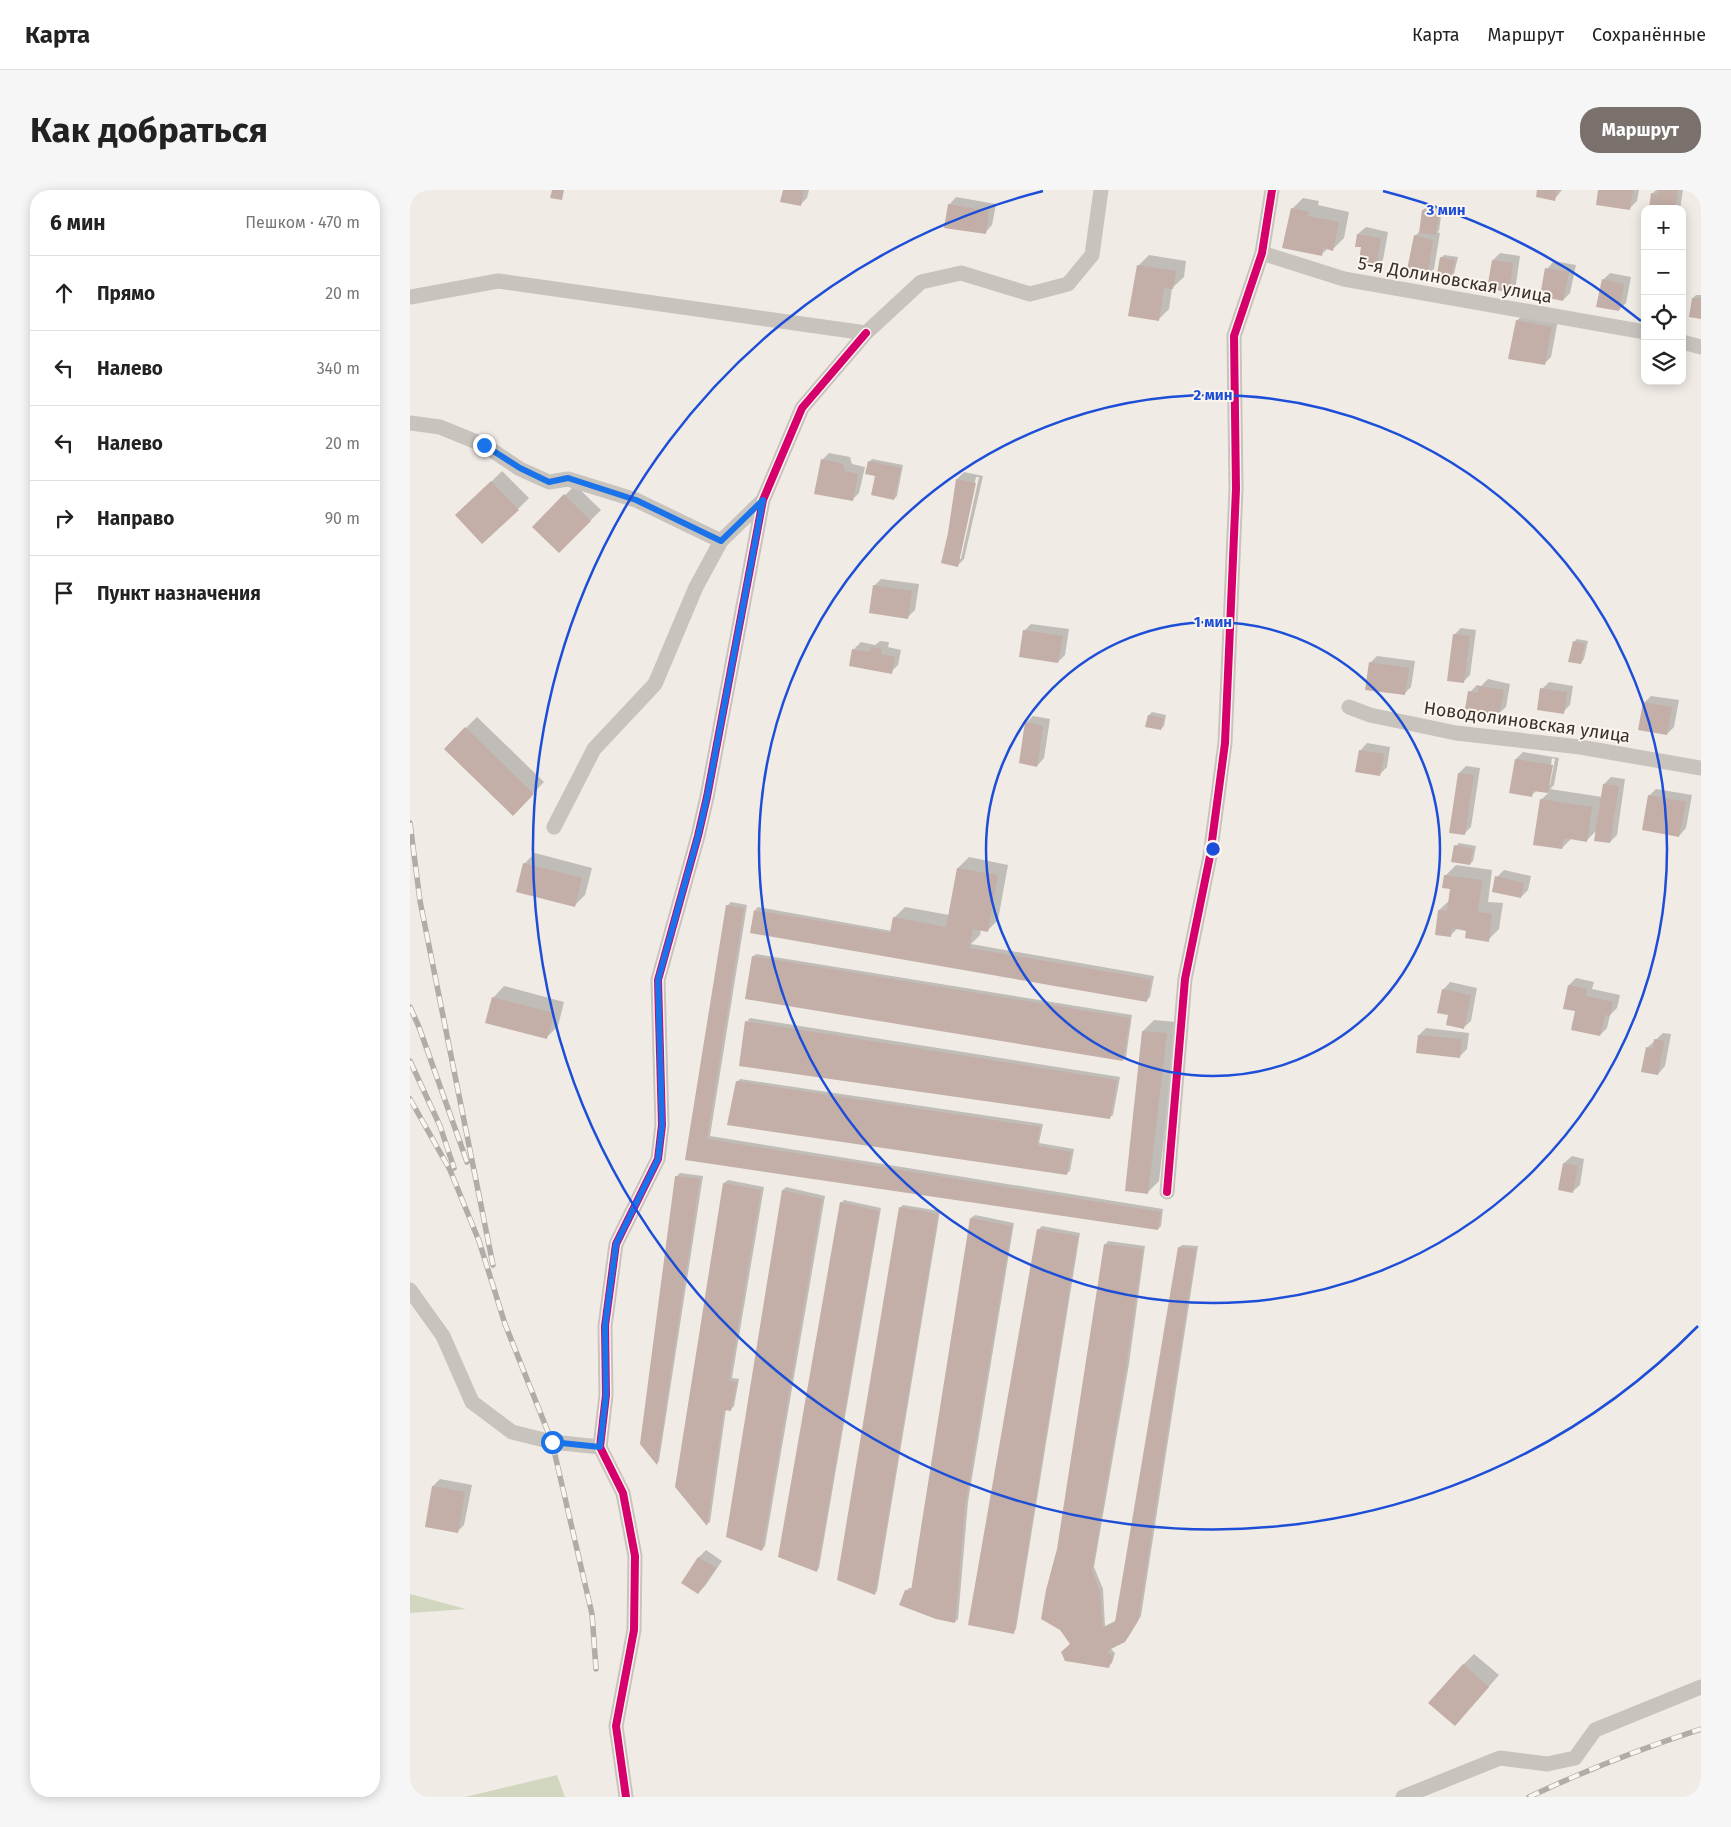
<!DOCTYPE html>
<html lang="ru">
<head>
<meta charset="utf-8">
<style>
  body { margin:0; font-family:"Fira Sans",sans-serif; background:#f6f6f6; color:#222 }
  .controls { position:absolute; right:15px; top:15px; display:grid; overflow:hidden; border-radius:10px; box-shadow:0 2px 12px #0003 }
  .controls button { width:45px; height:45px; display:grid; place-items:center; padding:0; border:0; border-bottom:1px solid #e0e0e0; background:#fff; color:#222; font:25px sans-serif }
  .stop { position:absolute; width:15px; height:15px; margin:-11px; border:4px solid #1a73e8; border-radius:50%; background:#fff }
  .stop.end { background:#1a73e8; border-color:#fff; box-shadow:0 1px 5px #0008 }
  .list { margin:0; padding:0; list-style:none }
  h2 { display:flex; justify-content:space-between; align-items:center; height:65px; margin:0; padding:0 20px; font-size:21px }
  h2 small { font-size:16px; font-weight:400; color:#767676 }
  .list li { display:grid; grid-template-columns:32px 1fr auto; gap:15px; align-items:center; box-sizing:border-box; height:75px; padding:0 20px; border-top:1px solid #e0e0e0 }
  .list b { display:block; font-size:19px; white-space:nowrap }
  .list em { font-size:16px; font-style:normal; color:#767676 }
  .icon { flex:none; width:28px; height:28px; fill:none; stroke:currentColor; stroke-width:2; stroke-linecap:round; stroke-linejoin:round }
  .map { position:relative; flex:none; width:1291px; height:1607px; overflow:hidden; border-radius:20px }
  header { display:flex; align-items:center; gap:30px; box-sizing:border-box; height:70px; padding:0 25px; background:#fff; border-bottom:1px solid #e0e0e0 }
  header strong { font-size:24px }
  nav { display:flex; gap:28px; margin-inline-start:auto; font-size:18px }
  .intro { display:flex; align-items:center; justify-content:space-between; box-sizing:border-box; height:120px; padding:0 30px }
  h1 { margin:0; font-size:35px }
  .button { padding:12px 22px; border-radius:20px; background:#7a716c; color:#fff; font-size:18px; font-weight:700 }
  main { display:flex; gap:30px; padding:0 30px }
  aside { flex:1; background:#fff; border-radius:20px; box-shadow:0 2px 12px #0003 }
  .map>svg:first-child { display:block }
  .green { fill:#d1d6bf }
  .shadow { fill:#0003; fill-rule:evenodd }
  .building { fill:#c3afa7 }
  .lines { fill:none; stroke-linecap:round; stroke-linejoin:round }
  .minor { stroke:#c9c3be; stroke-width:15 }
  .rail-casing { stroke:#b1aca8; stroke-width:5.5 }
  .rail { stroke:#fbf5ee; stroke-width:4; stroke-dasharray:11; stroke-linecap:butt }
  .cycleway-casing { stroke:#fbf5ee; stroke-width:11 }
  .cycleway { stroke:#d6006c; stroke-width:8 }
  .route { stroke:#1a73e8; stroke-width:6 }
  .ring { fill:none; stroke:#1d4ed8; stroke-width:2.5 }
  .labels { text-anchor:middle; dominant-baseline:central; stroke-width:4; stroke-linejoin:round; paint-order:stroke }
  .street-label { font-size:18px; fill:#3b302b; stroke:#fbf5ee }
  .centre { fill:#1d4ed8; stroke:#fbf5ee; stroke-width:2.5 }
  .ring-label { font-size:15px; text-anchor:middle; font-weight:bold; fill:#1d4ed8; stroke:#fbf5ee; stroke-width:4; stroke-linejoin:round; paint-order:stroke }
</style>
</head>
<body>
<header>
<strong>Карта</strong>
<nav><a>Карта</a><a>Маршрут</a><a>Сохранённые</a></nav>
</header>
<div class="intro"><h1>Как добраться</h1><a class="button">Маршрут</a></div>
<main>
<aside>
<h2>6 мин<small>Пешком · 470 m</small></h2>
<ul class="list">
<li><svg class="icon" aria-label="ahead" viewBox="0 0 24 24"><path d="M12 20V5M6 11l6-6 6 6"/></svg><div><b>Прямо</b></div><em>20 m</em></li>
<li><svg class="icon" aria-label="left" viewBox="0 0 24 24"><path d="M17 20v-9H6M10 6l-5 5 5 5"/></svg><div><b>Налево</b></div><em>340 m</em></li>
<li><svg class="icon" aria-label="left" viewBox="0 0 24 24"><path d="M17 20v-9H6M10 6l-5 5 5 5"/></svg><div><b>Налево</b></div><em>20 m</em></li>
<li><svg class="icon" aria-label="right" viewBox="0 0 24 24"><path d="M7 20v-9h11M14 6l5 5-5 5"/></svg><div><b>Направо</b></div><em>90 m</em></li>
<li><svg class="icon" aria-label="arrive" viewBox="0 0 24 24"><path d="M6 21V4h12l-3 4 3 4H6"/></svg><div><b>Пункт назначения</b></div></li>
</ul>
</aside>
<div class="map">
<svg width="1291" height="1607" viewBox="0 0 1291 1607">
  <rect width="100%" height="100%" fill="#f0ebe5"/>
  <path class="green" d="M 0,1404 L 56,1419 L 0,1423 Z
    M 147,1585 L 155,1607 L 55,1607 Z"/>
  <path class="shadow" d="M 374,0 L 399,0 L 397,8 L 390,15 Z
    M 1128,0 L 1152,0 L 1144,10 Z
    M 1190,0 L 1229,0 L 1227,11 L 1220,18 Z
    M 1246,0 L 1273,0 L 1270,19 L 1240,19 L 1242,4 Z
    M 546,7 L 586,14 L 582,35 L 575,43 L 539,15 Z
    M 893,8 L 909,11 L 908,15 L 939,22 L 934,48 L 923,59 L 918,58 L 911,65 L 882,19 Z
    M 1016,17 L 1032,19 L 1029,41 L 1027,42 L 1030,43 L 1024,79 L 1017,86 L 1005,46 L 1011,40 L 1013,20 Z
    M 956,37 L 978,42 L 973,70 L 966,77 L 953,56 L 948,44 Z
    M 1090,63 L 1110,66 L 1106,94 L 1099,101 L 1083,70 Z
    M 739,65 L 776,71 L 774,87 L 762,98 L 759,119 L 748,130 L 728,76 Z
    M 1034,65 L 1048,67 L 1043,88 L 1040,91 L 1031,68 Z
    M 1144,71 L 1166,75 L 1160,103 L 1153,110 L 1137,79 Z
    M 1200,83 L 1221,87 L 1216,113 L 1209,120 L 1193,90 Z
    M 1286,105 L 1291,105 L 1291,128 L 1283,108 Z
    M 1114,123 L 1148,130 L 1141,167 L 1134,174 L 1107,131 Z
    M 419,263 L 440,267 L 442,274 L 455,277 L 449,303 L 442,310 L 412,270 Z
    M 462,269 L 493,275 L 487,306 L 484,309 L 466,285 L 459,272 Z
    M 92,281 L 119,308 L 108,319 L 47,326 Z
    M 554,282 L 573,286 L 554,369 L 547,376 L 539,344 L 547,289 ZM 566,287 L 569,287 L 551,369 L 548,369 Z
    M 165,295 L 191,320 L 149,362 L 124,337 Z
    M 471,389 L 509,394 L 505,420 L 498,427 L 464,396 Z
    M 621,434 L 659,439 L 655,465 L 648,472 L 614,441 Z
    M 1051,438 L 1066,440 L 1060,485 L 1053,492 L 1044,445 Z
    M 1167,449 L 1178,451 L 1174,469 L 1171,473 L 1164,452 Z
    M 470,451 L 479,452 L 478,457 L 491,460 L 488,475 L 481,482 L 444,459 L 451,452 L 465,455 Z
    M 967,466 L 1005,471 L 1001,497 L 994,504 L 960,473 Z
    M 1078,489 L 1100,494 L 1096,517 L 1088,524 L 1060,502 L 1067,495 L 1071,496 Z
    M 1139,492 L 1163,496 L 1160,515 L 1153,522 L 1132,499 Z
    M 1241,506 L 1269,510 L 1264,537 L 1257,544 L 1234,513 Z
    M 742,522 L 756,525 L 754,536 L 751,539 L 739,525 Z
    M 623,526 L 640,529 L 634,568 L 627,576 L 616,533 Z
    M 67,527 L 134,592 L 103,624 L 35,559 Z
    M 957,553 L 980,557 L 977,577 L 970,584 L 950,561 Z
    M 1113,562 L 1149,568 L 1144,595 L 1140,599 L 1192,607 L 1194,594 L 1201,587 L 1215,589 L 1207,645 L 1200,652 L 1187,640 L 1177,650 L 1162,648 L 1152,658 L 1131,610 L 1139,602 L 1127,600 L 1122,605 L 1101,602 L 1106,569 ZM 1142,568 L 1145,569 L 1140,595 L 1138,595 Z
    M 1056,576 L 1070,578 L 1061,637 L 1054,644 L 1049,583 Z
    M 1246,599 L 1282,605 L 1276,638 L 1269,646 L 1239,606 Z
    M 1049,653 L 1066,656 L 1063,671 L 1060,674 L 1046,656 Z
    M 125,663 L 182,678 L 175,705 L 164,716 L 114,674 Z
    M 559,667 L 598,675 L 588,730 L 577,741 L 571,739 L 570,745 L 561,754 L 744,786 L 740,807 L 736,811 L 345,720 L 348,717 L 482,741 L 484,728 L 495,717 L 539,725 L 548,678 Z
    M 1046,675 L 1082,680 L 1078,712 L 1093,713 L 1089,739 L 1078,750 L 1058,739 L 1048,738 L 1040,746 L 1029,720 L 1040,710 L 1042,698 L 1035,686 Z
    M 1094,680 L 1121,686 L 1118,700 L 1111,707 L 1087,687 Z
    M 321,712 L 337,715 L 300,946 L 753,1019 L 751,1036 L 748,1039 L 277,969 L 317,716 Z
    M 346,764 L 722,825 L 716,867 L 712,870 L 343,767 Z
    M 1166,788 L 1184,792 L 1182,799 L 1210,805 L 1207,818 L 1200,825 L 1197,838 L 1190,845 L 1167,820 L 1154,818 L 1159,795 Z
    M 1040,792 L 1067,798 L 1061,831 L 1053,838 L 1040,824 L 1033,800 Z
    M 94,796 L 154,812 L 148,836 L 137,847 L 77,832 L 84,807 Z
    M 340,828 L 710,887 L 703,925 L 699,928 L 337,831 Z
    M 744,830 L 767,832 L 749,991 L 738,1002 L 733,841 Z
    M 1016,838 L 1059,843 L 1057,859 L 1050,866 L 1009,845 Z
    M 1253,843 L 1261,844 L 1255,876 L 1248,884 L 1237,858 Z
    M 330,889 L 633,934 L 629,953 L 664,959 L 660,981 L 656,984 L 327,892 Z
    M 1162,966 L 1174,969 L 1170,995 L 1162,1002 L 1154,973 Z
    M 270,983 L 293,986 L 249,1271 L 247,1274 L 266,987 Z
    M 318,990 L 354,997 L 322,1188 L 329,1189 L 324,1216 L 320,1220 L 316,1219 L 300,1332 L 297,1334 L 266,1297 L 314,993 Z
    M 376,997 L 415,1006 L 355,1356 L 352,1360 L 373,1000 Z
    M 434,1010 L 471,1018 L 409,1378 L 406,1381 L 431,1013 Z
    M 493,1015 L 530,1021 L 467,1401 L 464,1404 L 490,1018 Z
    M 565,1025 L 604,1033 L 558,1312 L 548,1429 L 545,1432 L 496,1401 L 499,1398 L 502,1398 L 561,1028 Z
    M 632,1036 L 670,1043 L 606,1439 L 603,1443 L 629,1039 Z
    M 698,1051 L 735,1056 L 719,1174 L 684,1377 L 693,1399 L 695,1436 L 707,1430 L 769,1058 L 772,1055 L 788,1056 L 731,1426 L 718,1447 L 700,1458 L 705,1463 L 702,1473 L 698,1476 L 662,1454 L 648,1360 L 695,1055 Z
    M 30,1289 L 62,1295 L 54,1335 L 47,1342 L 23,1296 Z
    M 296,1360 L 312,1371 L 295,1396 L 288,1403 L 272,1392 L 289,1367 Z
    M 1064,1464 L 1089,1485 L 1045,1535 L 1053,1475 Z"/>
  <path class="building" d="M 142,0 L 154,0 L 152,10 L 140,8 Z
    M 373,0 L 394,0 L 391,16 L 370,12 Z
    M 1127,0 L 1147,0 L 1145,11 L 1126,7 Z
    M 1188,0 L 1223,0 L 1220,20 L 1186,15 Z
    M 1248,0 L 1268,0 L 1265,19 L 1239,19 L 1241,3 L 1247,4 Z
    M 538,14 L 579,21 L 576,44 L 534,38 Z
    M 881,18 L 899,22 L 898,26 L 929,32 L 923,61 L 913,58 L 912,66 L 872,58 Z
    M 1012,20 L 1029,22 L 1026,45 L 1009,43 Z
    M 947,44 L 971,48 L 966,78 L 948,76 L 951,57 L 945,57 Z
    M 1004,45 L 1023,50 L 1017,88 L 996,85 Z
    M 1030,67 L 1045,70 L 1040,92 L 1026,90 Z
    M 1082,70 L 1103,73 L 1099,102 L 1077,99 Z
    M 727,75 L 766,81 L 763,99 L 754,98 L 749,131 L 718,126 Z
    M 1135,78 L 1159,82 L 1153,111 L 1130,106 Z
    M 1192,89 L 1214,94 L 1209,121 L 1186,117 Z
    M 1282,108 L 1291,108 L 1291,129 L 1279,127 Z
    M 1106,130 L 1142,137 L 1135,175 L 1098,169 Z
    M 411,269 L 433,274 L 435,281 L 448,284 L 443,311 L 404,304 Z
    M 458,271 L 491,278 L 484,310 L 461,305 L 465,286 L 455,284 Z
    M 546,289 L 566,293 L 548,377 L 531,373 L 538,343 Z
    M 81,291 L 109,320 L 72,354 L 45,325 Z
    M 154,304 L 181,331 L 149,363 L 122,337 Z
    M 463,395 L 502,401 L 498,429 L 459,423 Z
    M 613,440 L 653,446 L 648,473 L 609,467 Z
    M 1043,444 L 1060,446 L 1054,493 L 1037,491 Z
    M 1163,451 L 1175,454 L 1171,474 L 1158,472 Z
    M 461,457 L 472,459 L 471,464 L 485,467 L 482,484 L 439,476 L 442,459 L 461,462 Z
    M 959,472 L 999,478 L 995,505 L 955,500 Z
    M 1069,496 L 1094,500 L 1089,525 L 1055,519 L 1058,501 L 1068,503 Z
    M 1130,498 L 1157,502 L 1154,524 L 1127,520 Z
    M 1233,512 L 1262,517 L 1257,545 L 1228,540 Z
    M 738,525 L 754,528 L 751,540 L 735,537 Z
    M 615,532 L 633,536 L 627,577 L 609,573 Z
    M 55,537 L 124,604 L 103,626 L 34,559 Z
    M 949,560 L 974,564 L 970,586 L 945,582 Z
    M 1105,569 L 1143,575 L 1138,603 L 1123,601 L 1122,607 L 1099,603 Z
    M 1048,583 L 1064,585 L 1055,645 L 1039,643 Z
    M 1193,594 L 1209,596 L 1200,653 L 1184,651 Z
    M 1238,605 L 1276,612 L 1269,647 L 1232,640 Z
    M 1130,609 L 1182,617 L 1177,652 L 1154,648 L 1152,659 L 1123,655 Z
    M 1044,655 L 1063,659 L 1060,675 L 1041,672 Z
    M 113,673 L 172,688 L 165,717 L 106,702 Z
    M 547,678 L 588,685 L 578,742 L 563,739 L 559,758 L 741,789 L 737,812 L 340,743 L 344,720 L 480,743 L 483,727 L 536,737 Z
    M 1034,685 L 1072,690 L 1068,722 L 1082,724 L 1079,752 L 1055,748 L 1056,741 L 1042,738 L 1041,747 L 1025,745 L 1028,720 L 1037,721 L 1040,699 L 1032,698 Z
    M 1085,686 L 1114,693 L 1111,708 L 1082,702 Z
    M 316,715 L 334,718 L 297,949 L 751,1022 L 748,1040 L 275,970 Z
    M 342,766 L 720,828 L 713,871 L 335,809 Z
    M 1158,795 L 1177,799 L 1176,806 L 1203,812 L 1200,826 L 1195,825 L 1190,846 L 1161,840 L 1165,821 L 1153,819 Z
    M 1032,799 L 1061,805 L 1054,839 L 1036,835 L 1038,825 L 1027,823 Z
    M 82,807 L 144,823 L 137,849 L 75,833 Z
    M 335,831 L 707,890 L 700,929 L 329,876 Z
    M 732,841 L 757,843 L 738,1004 L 715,1001 Z
    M 1008,845 L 1052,849 L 1050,868 L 1006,863 Z
    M 1244,849 L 1254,851 L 1248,885 L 1231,882 L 1236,857 L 1243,859 Z
    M 326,891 L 630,937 L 627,956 L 661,962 L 657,985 L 317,935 Z
    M 1153,973 L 1168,976 L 1163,1003 L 1148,1000 Z
    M 265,986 L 290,989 L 247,1275 L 230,1254 Z
    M 313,993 L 351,1000 L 319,1191 L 327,1192 L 321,1221 L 314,1220 L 297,1336 L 265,1297 Z
    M 372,1000 L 412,1009 L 352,1361 L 316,1347 Z
    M 430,1012 L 469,1021 L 407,1382 L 368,1367 Z
    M 489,1017 L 528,1024 L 465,1405 L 427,1390 Z
    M 560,1028 L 602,1036 L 555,1316 L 545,1433 L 526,1429 L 489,1415 L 495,1400 L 501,1401 Z
    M 627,1039 L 668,1046 L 604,1444 L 558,1435 Z
    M 694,1054 L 733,1059 L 716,1178 L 682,1381 L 690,1402 L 693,1438 L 705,1432 L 768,1057 L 786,1059 L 728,1431 L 715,1452 L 697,1461 L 703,1467 L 699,1478 L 655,1471 L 651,1462 L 660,1454 L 650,1440 L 631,1429 L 636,1400 L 647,1359 Z
    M 22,1296 L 55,1302 L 48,1343 L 15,1337 Z
    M 288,1367 L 306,1378 L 288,1404 L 271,1393 Z
    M 1053,1474 L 1079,1497 L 1045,1536 L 1018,1513 Z"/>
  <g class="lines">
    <path class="minor" d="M 852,63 L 934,89 L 1235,142
      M 0,107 L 88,91 L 456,143 L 511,92 L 551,83 L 620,104 L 658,94 L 682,65 L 691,0
      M 1272,152 L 1291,157
      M 0,233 L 30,237 L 74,255 L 110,279 L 139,292 L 158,289 L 226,310 L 311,351
      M 939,517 L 960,525 L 1046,543 L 1170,557 L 1291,578
      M 144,637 L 184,559 L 245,494 L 286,397 L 311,351 L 353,310
      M 757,1002 L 775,789 L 800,666 L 815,553 L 826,299 L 824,146 L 852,63 L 862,0
      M 0,1100 L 33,1146 L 62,1212 L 102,1242 L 142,1252 L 190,1257
      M 216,1607 L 206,1536 L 224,1440 L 225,1366 L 213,1303 L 190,1257 L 196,1205 L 195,1136 L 206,1054 L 248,969 L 252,935 L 248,790 L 288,646 L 297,607 L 353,310 L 392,218 L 456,143
      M 993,1607 L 1090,1568 L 1137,1574 L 1165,1568 L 1185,1540 L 1291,1497"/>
    <defs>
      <path id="rail" d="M 0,633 L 10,711 L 83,1075
        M 0,817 L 9,837 L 57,972
        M 0,871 L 30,936 L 44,978
        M 0,909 L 40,980 L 69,1051 L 95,1134 L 142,1252 L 182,1424 L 186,1479
        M 1119,1607 C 1174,1581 1232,1558 1291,1539"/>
    </defs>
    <use href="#rail" class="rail-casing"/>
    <use href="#rail" class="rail"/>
    <defs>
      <path id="cycleway" d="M 757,1002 L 775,789 L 800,666 L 815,553 L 826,299 L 824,146 L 852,63 L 862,0
        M 216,1607 L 206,1536 L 224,1440 L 225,1366 L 213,1303 L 190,1257 L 196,1205 L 195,1136 L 206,1054 L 248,969 L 252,935 L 248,790 L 288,646 L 297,607 L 353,310 L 392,218 L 456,143"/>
    </defs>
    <use href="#cycleway" class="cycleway-casing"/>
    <use href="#cycleway" class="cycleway"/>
  </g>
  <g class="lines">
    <path class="route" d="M 74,255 L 110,278 L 139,292 L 158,288 L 226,310 L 311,351 L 353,310 L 297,607 L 288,646 L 248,790 L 252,935 L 248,969 L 206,1054 L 195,1136 L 196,1205 L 190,1257 L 142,1252"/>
  </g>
  <g class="ring">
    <circle cx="803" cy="659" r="227"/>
    <circle cx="803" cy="659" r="454"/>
    <path d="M1288 1136A680 680 0 1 1 633 1M973 1A680 680 0 0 1 1231 131"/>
  </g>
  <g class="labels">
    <g class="street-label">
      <text transform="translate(1045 90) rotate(10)">5-я Долиновская улица</text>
      <text transform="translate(1117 532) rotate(8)">Новодолиновская улица</text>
    </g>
  </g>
  <circle cx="803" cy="659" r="8" class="centre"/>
  <g class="ring-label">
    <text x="1036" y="25">3 мин</text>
    <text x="803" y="210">2 мин</text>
    <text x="803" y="437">1 мин</text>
  </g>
</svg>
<div class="controls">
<button>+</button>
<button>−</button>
<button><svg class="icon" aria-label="locate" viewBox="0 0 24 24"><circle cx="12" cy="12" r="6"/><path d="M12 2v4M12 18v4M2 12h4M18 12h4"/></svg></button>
<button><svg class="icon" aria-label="layers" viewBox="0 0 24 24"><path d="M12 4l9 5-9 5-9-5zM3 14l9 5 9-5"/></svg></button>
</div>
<div class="stop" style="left:142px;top:1252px"></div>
<div class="stop end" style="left:74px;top:255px"></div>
</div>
</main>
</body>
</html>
